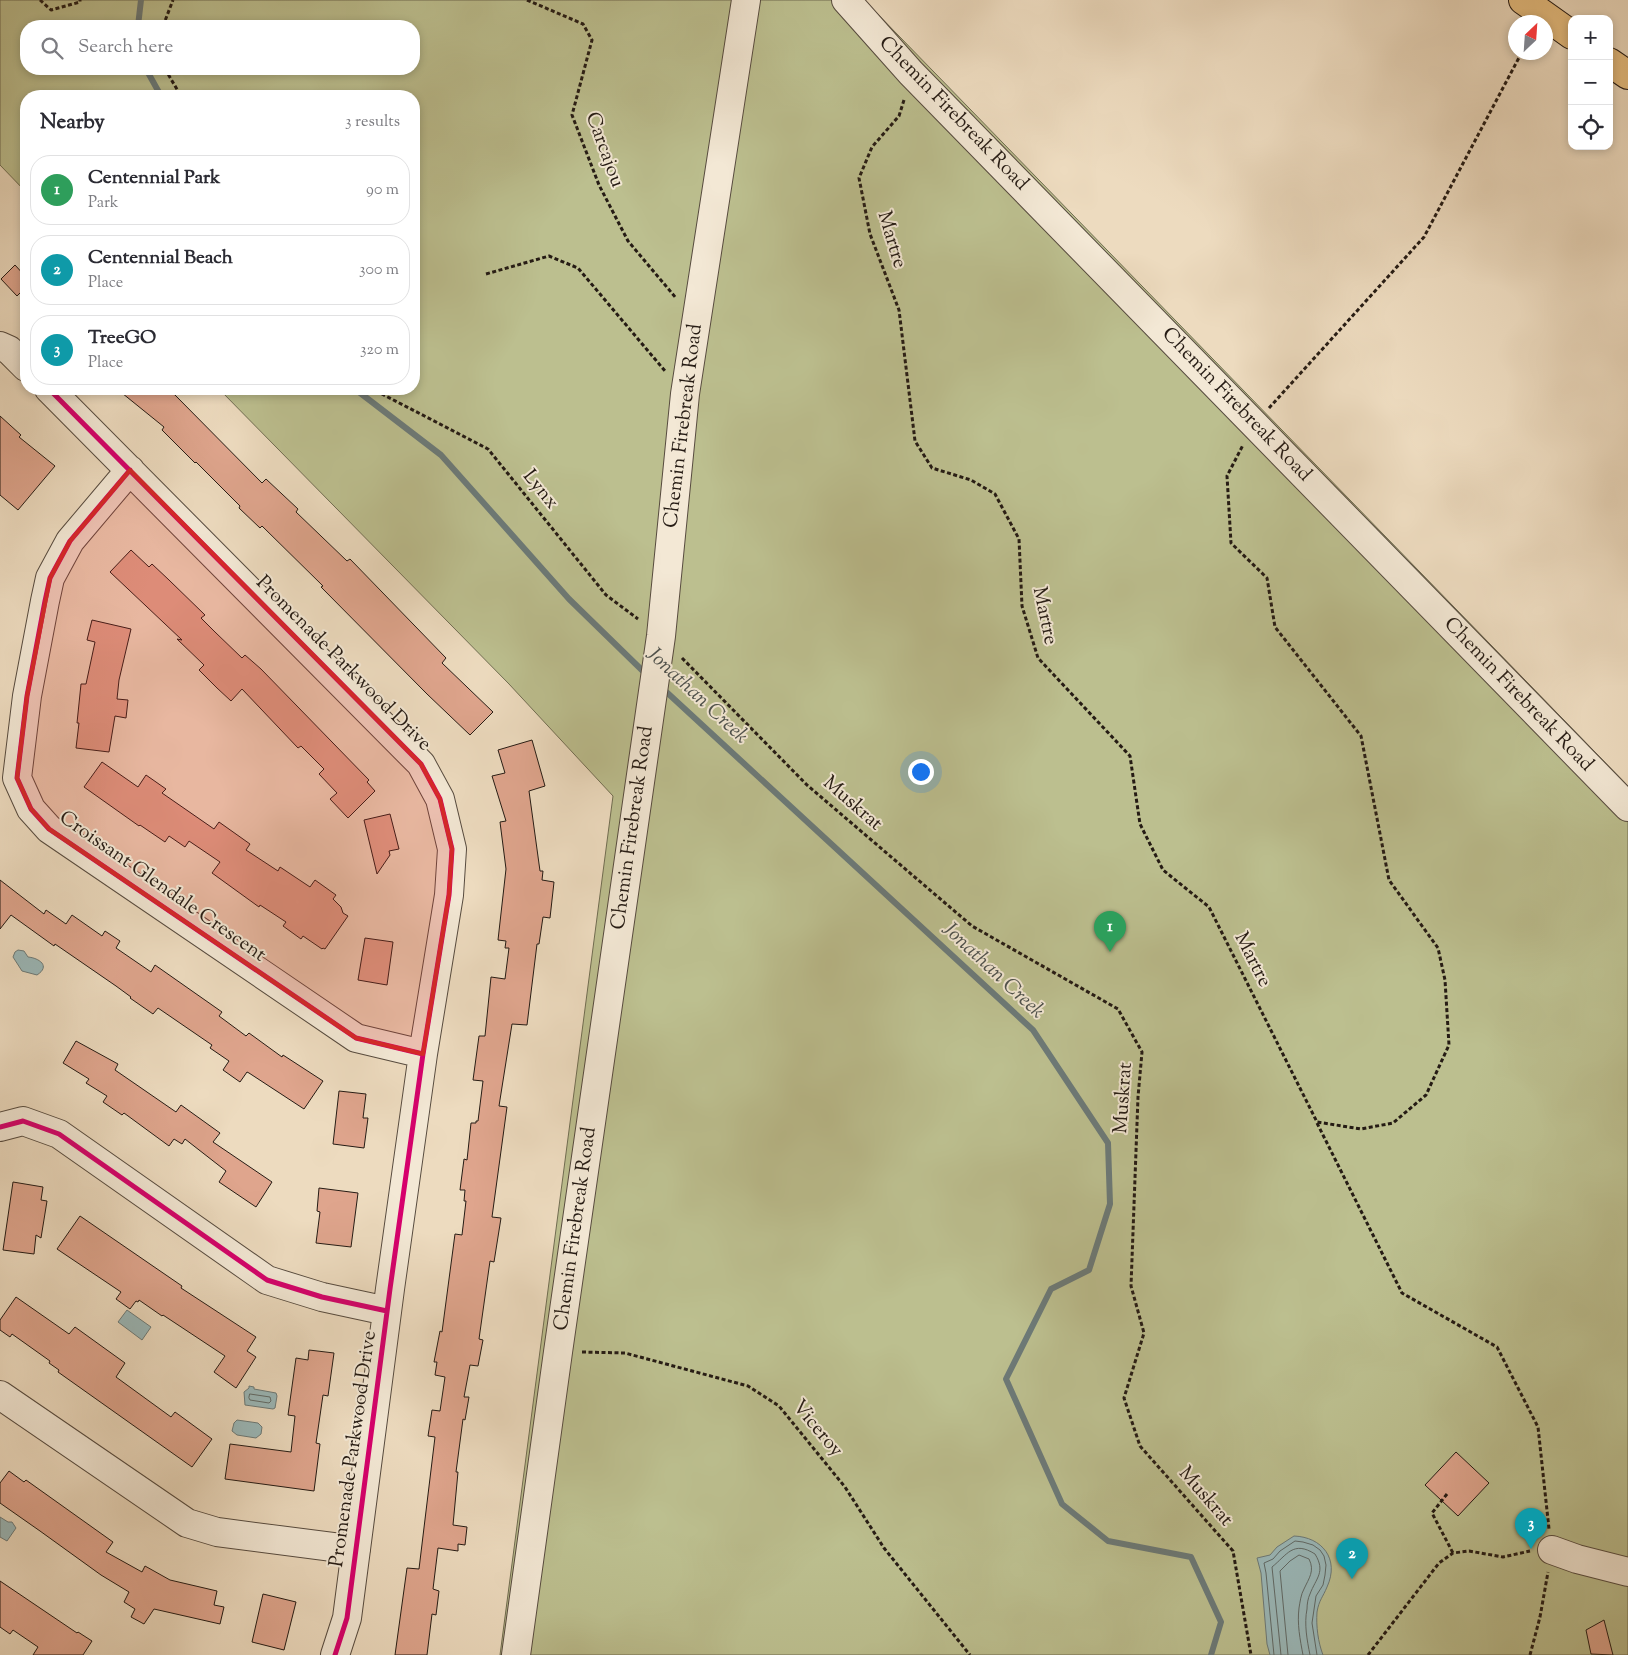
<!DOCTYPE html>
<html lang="en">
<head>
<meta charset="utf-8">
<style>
  body { margin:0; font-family:"Sorts Mill Goudy",serif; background:#f2f2f3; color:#2b2b33 }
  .controls { position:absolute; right:15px; top:15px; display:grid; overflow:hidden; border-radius:10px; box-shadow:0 2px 8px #0003 }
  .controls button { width:45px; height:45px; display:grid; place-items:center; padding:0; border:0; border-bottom:1px solid #e1e1e2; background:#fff; color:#2b2b33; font:25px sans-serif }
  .compass { position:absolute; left:1508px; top:15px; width:45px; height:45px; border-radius:50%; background:#fff; box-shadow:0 2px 8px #0003; rotate:25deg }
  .you { position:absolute; left:920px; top:771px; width:18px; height:18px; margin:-12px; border:4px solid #fff; border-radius:50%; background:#1a73e8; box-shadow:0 0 0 8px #1a73e833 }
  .badge { display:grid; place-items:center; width:32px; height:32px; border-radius:50%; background:#1a73e8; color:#fff; font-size:16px; font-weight:700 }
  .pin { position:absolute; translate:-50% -41px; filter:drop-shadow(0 1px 2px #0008) }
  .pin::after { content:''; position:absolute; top:26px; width:18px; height:15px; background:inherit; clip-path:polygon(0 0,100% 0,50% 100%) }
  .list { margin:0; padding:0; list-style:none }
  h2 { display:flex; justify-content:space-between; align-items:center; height:65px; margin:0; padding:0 20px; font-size:21px }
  h2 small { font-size:16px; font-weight:400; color:#7c7c81 }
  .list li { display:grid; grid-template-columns:32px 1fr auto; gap:15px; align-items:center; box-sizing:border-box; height:70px; margin:0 10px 10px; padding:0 10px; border:1px solid #e1e1e2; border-radius:20px }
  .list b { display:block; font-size:19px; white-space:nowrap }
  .list p { margin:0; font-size:16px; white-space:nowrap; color:#7c7c81 }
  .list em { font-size:16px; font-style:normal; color:#7c7c81 }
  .icon { flex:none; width:28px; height:28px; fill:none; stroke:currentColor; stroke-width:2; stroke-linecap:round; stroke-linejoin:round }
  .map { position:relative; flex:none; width:1628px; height:1655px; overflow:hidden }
  .search { position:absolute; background:#fff; box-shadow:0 2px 8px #0003; left:20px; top:20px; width:400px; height:55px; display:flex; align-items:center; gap:12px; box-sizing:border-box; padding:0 18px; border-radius:20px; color:#7c7c81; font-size:19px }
  .panel { position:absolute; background:#fff; box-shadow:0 2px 8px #0003; left:20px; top:90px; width:400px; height:305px; border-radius:20px }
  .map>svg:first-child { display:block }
  .green { fill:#bcbf8f; stroke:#706d52; fill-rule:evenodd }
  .water { fill:#9bb9ba; stroke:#6c7a78 }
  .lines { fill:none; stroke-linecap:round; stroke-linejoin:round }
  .shore { stroke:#606a67; stroke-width:1 }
  .stream { stroke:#6c7a78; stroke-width:6 }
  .building { fill:#dfa58d; stroke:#251b14 }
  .minor-casing { stroke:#574b3f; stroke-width:30 }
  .major-casing { stroke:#251b14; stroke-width:30 }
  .path { stroke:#251b14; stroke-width:3; stroke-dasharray:4 2.5; stroke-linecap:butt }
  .minor { stroke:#f3e8d5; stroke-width:28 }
  .major { stroke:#e6be80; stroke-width:28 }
  .cycleway-casing { stroke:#f3e8d5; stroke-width:8 }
  .cycleway { stroke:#d6006c; stroke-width:5 }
  .marked { fill:#d62828; fill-opacity:0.2; stroke:#d62828; stroke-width:4; stroke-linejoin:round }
  .labels { text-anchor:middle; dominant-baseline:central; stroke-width:4; stroke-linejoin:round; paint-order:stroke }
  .street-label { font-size:20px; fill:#251b14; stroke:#f3e8d5 }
  .water-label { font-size:21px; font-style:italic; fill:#4e524e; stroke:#f3e8d5 }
</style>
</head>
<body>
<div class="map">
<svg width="1628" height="1655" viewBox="0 0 1628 1655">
  <rect width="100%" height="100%" fill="#eddbbf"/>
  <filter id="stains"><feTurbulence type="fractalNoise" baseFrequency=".004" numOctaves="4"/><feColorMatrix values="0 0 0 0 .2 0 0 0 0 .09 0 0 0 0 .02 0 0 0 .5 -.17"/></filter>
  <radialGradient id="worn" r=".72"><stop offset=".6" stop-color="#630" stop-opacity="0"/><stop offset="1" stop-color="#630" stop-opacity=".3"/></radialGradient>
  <path class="green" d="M 0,0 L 864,0 L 1628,786 L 1628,1655 L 500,1655 L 613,796 L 509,684 L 219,389 L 414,389 L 414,96 L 26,96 L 26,192 L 0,165 ZM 26,26 L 414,26 L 414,69 L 26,69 Z"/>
  <path class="water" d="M 18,950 L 24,951 L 28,957 C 39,958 51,966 37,975 L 22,971 L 13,957 L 15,952 Z
    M 127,1310 L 151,1327 L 142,1340 L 118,1322 Z
    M 249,1386 L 254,1387 L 254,1389 L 276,1393 L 277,1396 L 275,1408 L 273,1409 L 245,1405 L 244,1392 L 249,1388 Z
    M 237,1420 L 258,1423 L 262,1427 L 261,1434 L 256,1438 L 237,1435 L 232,1431 L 234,1423 Z
    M 0,1517 L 8,1522 L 12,1522 L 16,1528 L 7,1541 L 0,1537 Z
    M 1294,1536 C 1322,1537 1340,1559 1327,1587 C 1323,1597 1319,1600 1317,1612 C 1316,1626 1318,1642 1323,1655 L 1270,1655 L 1267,1644 L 1261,1573 L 1257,1558 L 1270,1555 L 1277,1547 Z"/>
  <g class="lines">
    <path class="shore" d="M 250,1394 L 270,1397 L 271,1401 L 269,1403 L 250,1400 L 249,1398 Z
      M 1274,1655 L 1266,1573 L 1264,1563 L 1273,1559 L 1280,1551 L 1295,1541 L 1303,1542 L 1313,1545 L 1320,1550 L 1324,1556 L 1326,1565 L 1325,1575 L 1323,1585 L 1316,1596 L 1312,1623 L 1317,1655
      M 1281,1655 L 1272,1567 C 1287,1555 1293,1540 1315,1554 C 1326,1572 1316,1578 1310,1594 C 1308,1598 1307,1604 1307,1609 C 1304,1624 1307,1640 1310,1655
      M 1288,1655 L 1280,1571 L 1290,1561 L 1299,1555 L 1309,1559 C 1315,1571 1309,1578 1304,1589 C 1301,1594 1300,1602 1299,1608 C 1297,1624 1300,1639 1303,1655"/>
    <path class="stream" d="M 138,26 L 141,0
      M 146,69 L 161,96
      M 355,389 L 441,455 L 569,599 L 648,676
      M 661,687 L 1033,1030 L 1108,1143 L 1110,1204 L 1089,1270 L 1051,1289 L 1006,1379 L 1062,1504 L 1108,1541 L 1191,1557 L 1221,1622 L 1211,1655"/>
  </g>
  <path class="building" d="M 15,265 L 26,277 L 26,287 L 17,296 L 1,279 Z
    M 117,389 L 167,389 L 175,395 L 262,483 L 266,479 L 298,509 L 296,512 L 347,561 L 350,559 L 446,658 L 442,663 L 493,712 L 470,735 L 427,694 L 321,587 L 323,586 L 262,526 L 260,528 L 239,508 L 240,506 L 196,462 L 195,463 L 162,430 L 164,427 Z
    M 0,416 L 21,435 L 19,437 L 55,466 L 18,510 L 0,495 Z
    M 131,550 L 149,567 L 152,564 L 169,580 L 205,615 L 201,618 L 215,632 L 242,658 L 245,655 L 261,669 L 369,780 L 367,782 L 375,791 L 348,818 L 330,799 L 337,793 L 319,774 L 324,769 L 301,746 L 298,748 L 242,689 L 231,701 L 217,688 L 199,670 L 204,665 L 177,639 L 182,640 L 110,572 Z
    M 92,620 L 131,629 L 119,680 L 117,699 L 128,700 L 126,718 L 115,716 L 109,752 L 76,748 L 79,723 L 77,723 L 81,684 L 86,684 L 95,642 L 87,640 Z
    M 532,740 L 545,786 L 529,791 L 540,871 L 543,871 L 542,880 L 554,882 L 550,918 L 543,917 L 539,944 L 537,944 L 527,1025 L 512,1024 L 499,1106 L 507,1107 L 492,1217 L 501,1218 L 494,1262 L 490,1261 L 479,1339 L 483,1340 L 478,1366 L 470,1365 L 464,1397 L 469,1397 L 465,1420 L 463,1419 L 456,1472 L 458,1472 L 453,1525 L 467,1527 L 465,1545 L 458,1544 L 458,1551 L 438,1548 L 433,1589 L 439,1591 L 436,1615 L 432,1614 L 427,1655 L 395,1655 L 407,1568 L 419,1569 L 435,1437 L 428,1436 L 432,1410 L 440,1411 L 445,1377 L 435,1375 L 437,1362 L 434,1362 L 440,1331 L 442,1332 L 455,1234 L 462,1235 L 466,1201 L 464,1201 L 465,1190 L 460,1190 L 464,1159 L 467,1160 L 471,1123 L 476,1123 L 476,1121 L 478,1121 L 483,1081 L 473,1080 L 479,1036 L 485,1036 L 491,977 L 505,979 L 509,948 L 505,948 L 506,941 L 498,940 L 506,869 L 500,822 L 506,821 L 492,776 L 505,773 L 498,750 Z
    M 102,762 L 138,787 L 146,775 L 166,789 L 162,793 L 214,829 L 219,822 L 250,844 L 246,850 L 278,871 L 280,867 L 310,887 L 315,880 L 336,895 L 333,899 L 341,907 L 343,913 L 348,916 L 325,949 L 323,948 L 322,949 L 303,936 L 301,939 L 283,926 L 286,922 L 260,905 L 259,907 L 212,873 L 220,862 L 189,841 L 185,847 L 169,836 L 165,842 L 140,825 L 139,826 L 84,787 Z
    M 390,814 L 399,849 L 389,851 L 390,855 L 377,874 L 364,820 Z
    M 0,880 L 44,914 L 46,910 L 66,924 L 72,915 L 102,936 L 105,931 L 120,941 L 116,948 L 151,972 L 155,965 L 222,1012 L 219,1016 L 246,1036 L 249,1033 L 282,1057 L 283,1055 L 323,1081 L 304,1109 L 249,1073 L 247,1072 L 240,1082 L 223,1070 L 229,1061 L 210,1048 L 212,1045 L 158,1008 L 153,1014 L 130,998 L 131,997 L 116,986 L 55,944 L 54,946 L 11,915 L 0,929 Z
    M 365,938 L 393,942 L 387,985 L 358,980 Z
    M 76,1041 L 118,1064 L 115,1070 L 176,1112 L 181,1105 L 220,1133 L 213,1142 L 272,1182 L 256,1207 L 219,1182 L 226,1171 L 185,1139 L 182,1144 L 174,1139 L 169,1146 L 124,1113 L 122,1115 L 103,1102 L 107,1096 L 86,1083 L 89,1079 L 63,1063 Z
    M 339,1091 L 366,1094 L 363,1118 L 368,1118 L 364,1148 L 333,1144 Z
    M 13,1182 L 43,1187 L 41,1200 L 47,1201 L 41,1238 L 36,1235 L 34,1254 L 3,1250 Z
    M 319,1188 L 358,1193 L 351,1247 L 316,1243 L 320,1212 L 317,1211 Z
    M 80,1216 L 182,1286 L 181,1288 L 256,1337 L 247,1351 L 256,1357 L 236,1388 L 214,1372 L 225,1356 L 163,1315 L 162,1316 L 139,1300 L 138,1302 L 136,1301 L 130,1309 L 116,1299 L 121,1292 L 57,1249 Z
    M 16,1297 L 69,1334 L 75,1327 L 125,1363 L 116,1377 L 171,1417 L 175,1412 L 212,1439 L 192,1467 L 58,1372 L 59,1370 L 49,1363 L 50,1361 L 12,1334 L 10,1337 L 0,1330 L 0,1320 Z
    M 309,1350 L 334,1353 L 328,1396 L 323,1395 L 316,1443 L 320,1444 L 314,1491 L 225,1479 L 230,1444 L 291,1452 L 295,1416 L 288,1415 L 296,1358 L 308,1360 Z
    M 1456,1452 L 1489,1483 L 1458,1516 L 1425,1485 Z
    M 9,1471 L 24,1482 L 26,1480 L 113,1542 L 106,1552 L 142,1572 L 145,1566 L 170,1580 L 217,1591 L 214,1605 L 224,1607 L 220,1624 L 154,1609 L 144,1624 L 131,1617 L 135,1609 L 124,1602 L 129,1592 L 101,1575 L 40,1531 L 0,1503 L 0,1483 Z
    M 0,1581 L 77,1633 L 78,1632 L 92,1641 L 83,1655 L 33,1655 L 38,1647 L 13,1630 L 10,1634 L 0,1627 Z
    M 263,1594 L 296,1602 L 284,1650 L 252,1642 Z
    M 1604,1620 L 1613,1655 L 1591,1654 L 1586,1630 Z"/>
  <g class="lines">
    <defs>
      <path id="minor" d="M 846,0 L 911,73 L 1628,807
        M 0,346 L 9,350 L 26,367
        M 49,389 L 421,764 L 440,799 L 452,849 L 449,895 L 423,1054 L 390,1289 L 347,1618 L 335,1655
        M 130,470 L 70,541 L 50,578 L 45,601 L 27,696 L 17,778 L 31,809 L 49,829 L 356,1038 L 423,1054
        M 0,1127 L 23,1121 L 59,1134 L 267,1280 L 322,1297 L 387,1311
        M 0,1395 L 187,1523 L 217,1532 L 356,1550
        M 1552,1550 L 1577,1559 L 1628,1572
        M 516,1655 L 558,1352 L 661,636 L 685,394 L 746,0"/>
      <path id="major" d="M 1523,0 L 1572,35
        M 1609,62 L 1628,75"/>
    </defs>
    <use href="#minor" class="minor-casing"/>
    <use href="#major" class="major-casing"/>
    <path class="path" d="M 40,0 L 51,10 L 80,2 L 80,0
      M 527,0 L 583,24 L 592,40 L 572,115 L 599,185 L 628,241 L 676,298
      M 163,26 L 173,0
      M 165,69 L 181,96
      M 904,100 L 899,116 L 872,147 L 859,178 L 870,234 L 899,310 L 915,441 L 932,468 L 971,480 L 995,494 L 1019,539 L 1022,606 L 1038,658 L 1130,756 L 1140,824 L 1163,870 L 1209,907 L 1317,1122 L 1361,1129 L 1393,1123 L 1426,1095 L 1449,1045 L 1445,980 L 1438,948 L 1389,880 L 1361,736 L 1275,627 L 1267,578 L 1231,543 L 1227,476 L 1243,445
      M 486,274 L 549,256 L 578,268 L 665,371
      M 377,389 L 382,394 L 488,449 L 606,595 L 638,619
      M 1269,408 L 1424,237 L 1522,52
      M 682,658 L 807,785 L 972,926 L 1118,1009 L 1142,1052 L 1138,1097 L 1131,1286 L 1144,1333 L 1124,1398 L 1140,1446 L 1233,1551 L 1251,1655
      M 1317,1123 L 1402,1293 L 1497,1347 L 1538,1427 L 1549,1529
      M 582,1352 L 625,1353 L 748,1386 L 779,1406 L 845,1487 L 884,1548 L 970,1655
      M 1447,1494 L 1432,1513 L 1453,1553
      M 1368,1655 L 1439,1563 L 1453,1553 L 1469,1551 L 1503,1557 L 1530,1551
      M 1530,1655 L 1540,1617 L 1548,1572"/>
    <use href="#minor" class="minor"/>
    <use href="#major" class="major"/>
    <defs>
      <path id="cycleway" d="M 49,389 L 421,764 L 440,799 L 452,849 L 449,895 L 423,1054 L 390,1289 L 347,1618 L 335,1655
        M 130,470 L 70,541 L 50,578 L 45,601 L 27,696 L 17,778 L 31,809 L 49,829 L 356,1038 L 423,1054
        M 0,1127 L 23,1121 L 59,1134 L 267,1280 L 322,1297 L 387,1311"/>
    </defs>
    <use href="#cycleway" class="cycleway-casing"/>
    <use href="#cycleway" class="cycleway"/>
  </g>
  <path class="marked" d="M 130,470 L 421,764 L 440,799 L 452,849 L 449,895 L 423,1054 L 356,1038 L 49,829 L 31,809 L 17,778 L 27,696 L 50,578 L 70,541 Z"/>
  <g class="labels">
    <g class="street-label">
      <text transform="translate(953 114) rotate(46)">Chemin Firebreak Road</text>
      <text transform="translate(604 150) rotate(70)">Carcajou</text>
      <text transform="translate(891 240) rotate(73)">Martre</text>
      <text transform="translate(1236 405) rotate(46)">Chemin Firebreak Road</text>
      <text transform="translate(684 426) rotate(-83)">Chemin Firebreak Road</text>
      <text transform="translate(540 490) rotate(51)">Lynx</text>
      <text transform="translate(1044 616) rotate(78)">Martre</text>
      <text transform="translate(343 664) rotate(45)">Promenade Parkwood Drive</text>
      <text transform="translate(1518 695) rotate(46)">Chemin Firebreak Road</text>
      <text transform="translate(852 804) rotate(41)">Muskrat</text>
      <text transform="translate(633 828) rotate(-82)">Chemin Firebreak Road</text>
      <text transform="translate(162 887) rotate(35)">Croissant Glendale Crescent</text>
      <text transform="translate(1252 960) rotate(63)">Martre</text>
      <text transform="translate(1124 1098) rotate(-86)">Muskrat</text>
      <text transform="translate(576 1229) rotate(-82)">Chemin Firebreak Road</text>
      <text transform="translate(817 1429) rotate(50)">Viceroy</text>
      <text transform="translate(354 1449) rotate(-82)">Promenade Parkwood Drive</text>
      <text transform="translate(1205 1497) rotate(49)">Muskrat</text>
    </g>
    <g class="water-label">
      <text transform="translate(697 696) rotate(43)">Jonathan Creek</text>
      <text transform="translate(993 971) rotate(43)">Jonathan Creek</text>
    </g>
  </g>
  <rect width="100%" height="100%" filter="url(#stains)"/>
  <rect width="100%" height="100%" fill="url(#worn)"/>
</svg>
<div class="controls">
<button>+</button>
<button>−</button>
<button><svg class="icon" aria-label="locate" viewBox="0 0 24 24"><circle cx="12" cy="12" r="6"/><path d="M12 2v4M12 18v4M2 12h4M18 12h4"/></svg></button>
</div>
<svg class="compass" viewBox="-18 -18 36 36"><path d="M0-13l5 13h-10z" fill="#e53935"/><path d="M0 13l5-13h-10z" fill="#7c7c81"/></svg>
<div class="you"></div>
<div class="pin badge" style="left:1110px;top:952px;background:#2e9e5b">1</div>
<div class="pin badge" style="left:1352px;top:1579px;background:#0f9aa8">2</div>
<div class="pin badge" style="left:1531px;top:1549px;background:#0f9aa8">3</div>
<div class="search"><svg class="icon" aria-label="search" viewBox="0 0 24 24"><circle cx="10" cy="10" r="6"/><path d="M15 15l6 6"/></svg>Search here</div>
<section class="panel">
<h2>Nearby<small>3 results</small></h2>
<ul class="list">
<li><span class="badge" style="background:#2e9e5b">1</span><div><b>Centennial Park</b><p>Park</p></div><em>90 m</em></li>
<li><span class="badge" style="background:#0f9aa8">2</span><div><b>Centennial Beach</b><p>Place</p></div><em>300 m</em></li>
<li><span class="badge" style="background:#0f9aa8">3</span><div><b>TreeGO</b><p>Place</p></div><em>320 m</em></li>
</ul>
</section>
</div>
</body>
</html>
